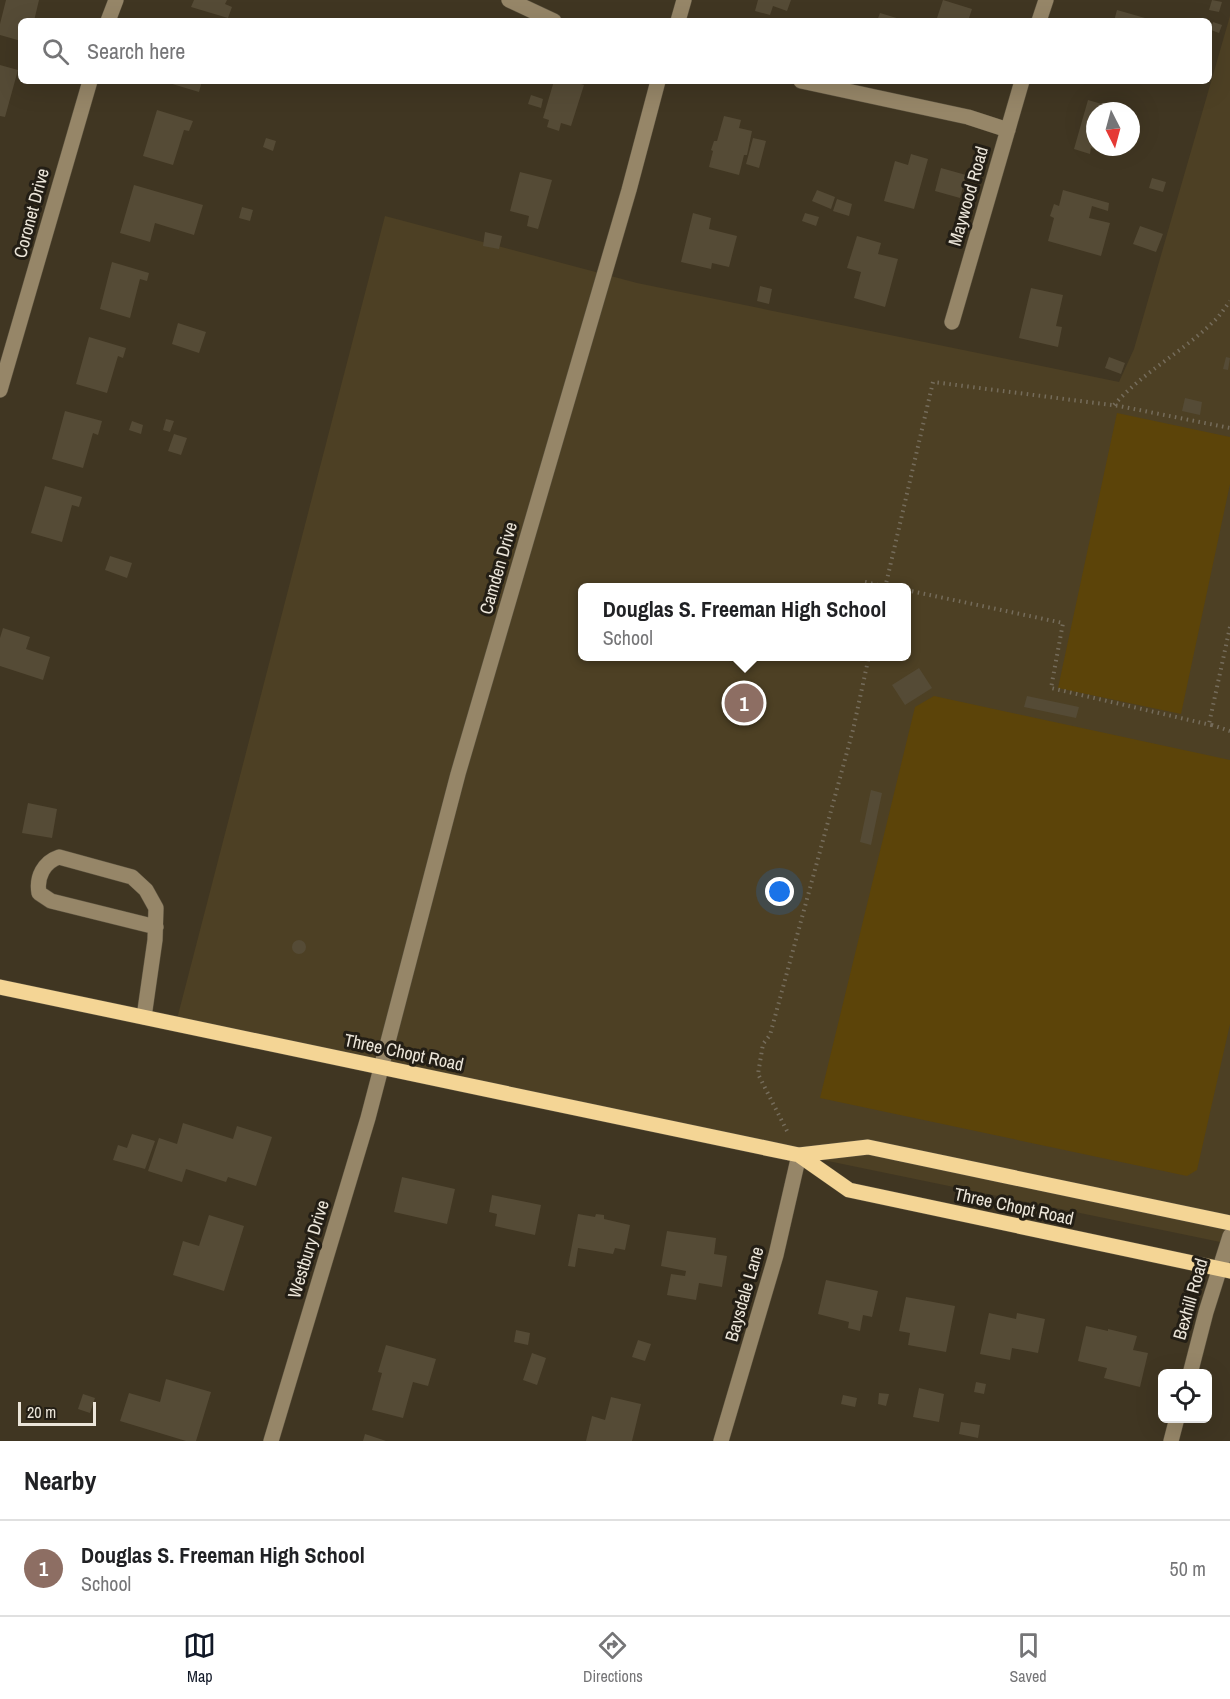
<!DOCTYPE html>
<html lang="en">
<head>
<meta charset="utf-8">
<style>
  body { margin:0; font-family:"Archivo Narrow",sans-serif; background:#f2f2f2; color:#202124 }
  .controls { position:absolute; right:18px; bottom:18px; display:grid; overflow:hidden; border-radius:9px; box-shadow:0 6px 24px #0002 }
  .controls button { width:54px; height:54px; display:grid; place-items:center; padding:0; border:0; border-bottom:2px solid #e0e0e0; background:#fff; color:#202124; font:30px sans-serif }
  .compass { position:absolute; left:1086px; top:102px; width:54px; height:54px; border-radius:50%; background:#fff; box-shadow:0 6px 24px #0002; rotate:174deg }
  .scale { position:absolute; left:18px; bottom:15px; width:78px; box-sizing:border-box; padding-left:6px; border:3px solid #ebe5d9; border-top:0; font-size:16px; line-height:21px; white-space:nowrap; color:#ebe5d9; -webkit-text-stroke:4px #231e15; paint-order:stroke }
  .you { position:absolute; left:780px; top:892px; width:21px; height:21px; margin:-15px; border:4px solid #fff; border-radius:50%; background:#1a73e8; box-shadow:0 0 0 9px #1a73e833 }
  .badge { display:grid; place-items:center; width:39px; height:39px; border-radius:50%; background:#111827; color:#fff; font-size:20px; font-weight:700 }
  .pin { position:absolute; translate:-50% -50%; border:3px solid #fff; box-shadow:0 2px 6px #0006 }
  .popup { position:absolute; left:578px; top:583px; width:333px; height:78px; box-sizing:border-box; display:grid; place-content:center; border-radius:9px; background:#fff; filter:drop-shadow(0 2px 4px #0005); font-size:20px; white-space:nowrap; color:#757577 }
  .popup b { font-size:22px; color:#202124 }
  .popup::after { content:''; position:absolute; left:50%; top:100%; margin-left:-12px; border:12px solid transparent; border-top-color:#fff }
  .list { margin:0; padding:0; list-style:none }
  h2 { display:flex; justify-content:space-between; align-items:center; height:78px; margin:0; padding:0 24px; font-size:26px }
  h2 small { font-size:20px; font-weight:400; color:#757577 }
  .list li { display:grid; grid-template-columns:39px 1fr auto; gap:18px; align-items:center; box-sizing:border-box; height:96px; padding:0 24px; border-top:2px solid #e0e0e0 }
  .list b { display:block; font-size:22px; white-space:nowrap }
  .list p { margin:0; font-size:20px; white-space:nowrap; color:#757577 }
  .list em { font-size:20px; font-style:normal; color:#757577 }
  .icon { flex:none; width:33px; height:33px; fill:none; stroke:currentColor; stroke-width:2; stroke-linecap:round; stroke-linejoin:round }
  .map { position:relative; flex:none; width:1230px; height:1441px; overflow:hidden }
  .search { position:absolute; background:#fff; box-shadow:0 6px 24px #0002; left:18px; right:18px; top:18px; height:66px; display:flex; align-items:center; gap:15px; box-sizing:border-box; padding:0 21px; border-radius:9px; color:#757577; font-size:22px }
  .sheet { height:174px; background:#fff }
  nav { display:flex; justify-content:space-around; align-items:center; box-sizing:border-box; height:84px; border-top:2px solid #e0e0e0; background:#fff; font-size:16px; color:#757577 }
  nav a { display:grid; justify-items:center; gap:3px }
  nav .on { color:#111827 }
  .map>svg:first-child { display:block }
  .built { fill:#4d4024; fill-rule:evenodd }
  .green { fill:#5c4409 }
  .building { fill:#554b36 }
  .lines { fill:none; stroke-linecap:round; stroke-linejoin:round }
  .minor-casing { stroke:#5b523f; stroke-width:16 }
  .major-casing { stroke:#5b523f; stroke-width:16 }
  .path { stroke:#756c5b; stroke-width:4; stroke-dasharray:1.5 4.5; stroke-linecap:butt }
  .minor { stroke:#968668; stroke-width:15 }
  .major { stroke:#f4d595; stroke-width:15 }
  .labels { text-anchor:middle; dominant-baseline:central; stroke-width:6; stroke-linejoin:round; paint-order:stroke }
  .street-label { font-size:18px; fill:#ebe5d9; stroke:#231e15 }
</style>
</head>
<body>
<div class="map">
<svg width="1230" height="1441" viewBox="0 0 1230 1441">
  <rect width="100%" height="100%" fill="#403622"/>
  <path class="built" d="M 1230,16 L 1230,1244 L 799,1155 L 176,1023 L 385,216 L 637,283 L 1119,382 L 1134,349 ZM 582,588 L 906,588 L 906,656 L 582,656 Z"/>
  <path class="green" d="M 1117,413 L 1230,437 L 1230,484 L 1181,714 L 1058,688 Z
    M 934,696 L 1230,760 L 1230,1024 L 1197,1170 L 1187,1176 L 820,1098 L 915,707 Z"/>
  <path class="building" d="M 6,0 L 39,0 L 34,21 L 21,21 L 21,41 L 0,35 L 0,24 Z
    M 194,0 L 227,0 L 225,4 L 232,7 L 228,18 L 191,7 Z
    M 758,0 L 791,0 L 787,11 L 773,6 L 770,15 L 755,11 Z
    M 943,0 L 972,9 L 968,21 L 936,21 Z
    M 1212,0 L 1222,2 L 1219,12 L 1209,10 Z
    M 1117,10 L 1145,18 L 1144,21 L 1114,21 Z
    M 880,13 L 900,19 L 899,21 L 877,21 Z
    M 1213,22 L 1222,25 L 1219,33 L 1211,30 Z
    M 0,65 L 18,70 L 5,117 L 0,116 Z
    M 169,81 L 202,81 L 199,92 L 169,83 Z
    M 554,81 L 571,81 L 584,85 L 571,126 L 561,123 L 559,131 L 547,127 L 549,120 L 543,118 Z
    M 531,95 L 543,99 L 541,108 L 528,104 Z
    M 1088,100 L 1119,109 L 1118,111 L 1095,111 L 1095,147 L 1116,147 L 1114,155 L 1091,148 L 1090,154 L 1074,149 Z
    M 157,110 L 193,121 L 189,131 L 184,130 L 173,165 L 143,156 Z
    M 724,116 L 741,120 L 739,128 L 752,131 L 747,155 L 744,155 L 739,175 L 709,167 L 713,151 L 711,150 L 714,141 L 717,141 Z
    M 266,138 L 276,141 L 273,151 L 263,147 Z
    M 753,138 L 766,141 L 759,168 L 746,164 Z
    M 911,154 L 928,159 L 914,209 L 884,201 L 895,161 L 908,165 Z
    M 941,168 L 966,175 L 960,198 L 935,191 Z
    M 520,172 L 552,180 L 538,229 L 527,226 L 529,216 L 510,211 Z
    M 1152,178 L 1166,182 L 1163,192 L 1149,188 Z
    M 134,185 L 203,205 L 194,235 L 155,223 L 150,242 L 120,233 Z
    M 817,190 L 835,197 L 831,209 L 812,201 Z
    M 1063,190 L 1109,203 L 1108,211 L 1092,206 L 1089,218 L 1110,223 L 1101,256 L 1048,241 L 1054,218 L 1050,216 L 1054,204 L 1059,206 Z
    M 837,199 L 852,204 L 849,216 L 833,211 Z
    M 242,207 L 253,210 L 250,221 L 239,218 Z
    M 693,213 L 711,218 L 709,229 L 737,236 L 729,267 L 712,263 L 711,269 L 681,262 Z
    M 805,213 L 819,217 L 816,226 L 802,221 Z
    M 1140,226 L 1163,234 L 1156,252 L 1133,244 Z
    M 485,232 L 502,236 L 499,249 L 483,246 Z
    M 857,236 L 881,243 L 878,254 L 898,259 L 885,307 L 854,298 L 861,272 L 847,268 Z
    M 112,262 L 149,273 L 147,281 L 140,279 L 130,318 L 100,309 Z
    M 760,286 L 772,289 L 769,304 L 757,301 Z
    M 1031,288 L 1063,295 L 1056,326 L 1062,327 L 1058,347 L 1019,338 Z
    M 178,323 L 206,332 L 199,353 L 172,344 Z
    M 89,337 L 126,348 L 123,358 L 118,356 L 107,393 L 76,384 Z
    M 1109,357 L 1125,363 L 1121,374 L 1105,368 Z
    M 1226,357 L 1230,358 L 1228,370 L 1223,369 Z
    M 1185,398 L 1202,402 L 1200,415 L 1182,411 Z
    M 65,411 L 102,421 L 98,435 L 93,433 L 83,468 L 52,459 Z
    M 166,419 L 174,421 L 170,432 L 163,430 Z
    M 132,421 L 143,425 L 141,434 L 129,430 Z
    M 174,434 L 187,438 L 181,455 L 168,451 Z
    M 45,486 L 82,497 L 79,507 L 72,505 L 62,542 L 31,533 Z
    M 110,556 L 132,563 L 127,578 L 105,570 Z
    M 3,628 L 30,637 L 26,649 L 50,657 L 43,680 L 0,666 L 0,638 Z
    M 919,668 L 932,688 L 905,705 L 892,685 Z
    M 1027,696 L 1079,707 L 1076,718 L 1024,707 Z
    M 871,790 L 882,793 L 871,845 L 860,842 Z
    M 28,803 L 57,809 L 52,838 L 22,833 Z
    M292 947a7 7 0 1 1 14 0a7 7 0 1 1-14 0Z
    M 183,1123 L 233,1139 L 237,1126 L 272,1137 L 256,1186 L 228,1177 L 226,1182 L 186,1169 L 182,1182 L 148,1171 L 159,1138 L 177,1144 Z
    M 132,1134 L 155,1141 L 145,1169 L 113,1160 L 118,1145 L 127,1148 Z
    M 402,1177 L 455,1189 L 447,1224 L 394,1212 Z
    M 492,1195 L 541,1205 L 535,1235 L 495,1226 L 497,1214 L 489,1212 Z
    M 578,1214 L 595,1217 L 596,1214 L 604,1215 L 604,1219 L 630,1225 L 625,1250 L 615,1248 L 613,1254 L 578,1248 L 575,1267 L 568,1266 Z
    M 209,1215 L 244,1226 L 224,1291 L 173,1275 L 183,1241 L 199,1246 Z
    M 667,1231 L 716,1238 L 714,1254 L 727,1256 L 722,1287 L 699,1283 L 696,1300 L 667,1295 L 671,1274 L 685,1276 L 686,1271 L 661,1266 Z
    M 826,1280 L 878,1291 L 872,1317 L 863,1315 L 860,1331 L 848,1328 L 849,1322 L 818,1314 Z
    M 906,1297 L 955,1306 L 946,1352 L 908,1345 L 910,1333 L 899,1331 Z
    M 989,1313 L 1016,1319 L 1017,1313 L 1045,1319 L 1038,1353 L 1012,1348 L 1010,1360 L 980,1354 Z
    M 1086,1326 L 1108,1331 L 1108,1329 L 1137,1336 L 1133,1350 L 1148,1353 L 1140,1387 L 1104,1378 L 1107,1368 L 1078,1361 Z
    M 516,1330 L 530,1333 L 528,1345 L 514,1342 Z
    M 638,1340 L 651,1344 L 645,1361 L 632,1357 Z
    M 386,1345 L 436,1359 L 428,1386 L 413,1382 L 403,1418 L 372,1410 L 382,1373 L 378,1372 Z
    M 532,1353 L 546,1358 L 537,1385 L 523,1380 Z
    M 166,1379 L 211,1392 L 196,1441 L 186,1441 L 120,1421 L 129,1393 L 160,1402 Z
    M 976,1382 L 986,1384 L 984,1394 L 974,1392 Z
    M 919,1388 L 944,1394 L 939,1422 L 913,1417 Z
    M 879,1393 L 889,1394 L 886,1406 L 878,1404 Z
    M 83,1394 L 95,1398 L 90,1413 L 78,1409 Z
    M 843,1395 L 857,1398 L 855,1407 L 841,1404 Z
    M 611,1397 L 641,1404 L 632,1441 L 586,1441 L 592,1416 L 605,1420 Z
    M 961,1422 L 980,1425 L 978,1438 L 959,1434 Z
    M 365,1434 L 386,1441 L 363,1441 Z"/>
  <g class="lines">
    <defs>
      <path id="minor" d="M 509,0 L 554,21
        M 108,21 L 116,0
        M 678,21 L 684,0
        M 1039,21 L 1046,0
        M 801,81 L 968,117 L 1008,130
        M 952,322 L 1022,81
        M 0,390 L 90,81
        M 144,1017 L 155,940 L 156,908 L 146,890 L 132,877 L 59,857 C 44,862 36,877 39,893 L 51,901 L 156,927
        M 1190,1374 L 1206,1312 L 1230,1236
        M 271,1441 L 368,1118 L 458,774 L 629,190 L 658,81
        M 721,1441 L 776,1255 L 799,1155
        M 1171,1441 L 1177,1418"/>
      <path id="major" d="M 0,987 L 799,1155 L 868,1147 L 1230,1223
        M 799,1155 L 849,1190 L 1230,1271"/>
    </defs>
    <use href="#minor" class="minor-casing"/>
    <use href="#major" class="major-casing"/>
    <path class="path" d="M 1114,405 C 1143,372 1181,353 1212,323 C 1219,317 1224,309 1230,301
      M 865,582 L 892,588
      M 885,588 L 933,382 L 1119,406 L 1230,428
      M 906,590 L 1063,623 L 1051,688 L 1215,726
      M 1230,627 L 1209,724 L 1230,731
      M 787,1131 L 758,1074 L 763,1044 L 770,1035 L 853,730 L 869,656"/>
    <use href="#minor" class="minor"/>
    <use href="#major" class="major"/>
  </g>
  <g class="labels">
    <g class="street-label">
      <text transform="translate(968 196) rotate(-74)">Maywood Road</text>
      <text transform="translate(31 213) rotate(-75)">Coronet Drive</text>
      <text transform="translate(498 568) rotate(-74)">Camden Drive</text>
      <text transform="translate(404 1052) rotate(12)">Three Chopt Road</text>
      <text transform="translate(1014 1206) rotate(12)">Three Chopt Road</text>
      <text transform="translate(308 1249) rotate(-73)">Westbury Drive</text>
      <text transform="translate(744 1294) rotate(-74)">Baysdale Lane</text>
      <text transform="translate(1190 1299) rotate(-74)">Bexhill Road</text>
    </g>
  </g>
</svg>
<div class="controls">
<button><svg class="icon" aria-label="locate" viewBox="0 0 24 24"><circle cx="12" cy="12" r="6"/><path d="M12 2v4M12 18v4M2 12h4M18 12h4"/></svg></button>
</div>
<svg class="compass" viewBox="-18 -18 36 36"><path d="M0-13l5 13h-10z" fill="#e53935"/><path d="M0 13l5-13h-10z" fill="#757577"/></svg>
<div class="scale">20 m</div>
<div class="you"></div>
<div class="pin badge" style="left:744px;top:703px;background:#8d6e63">1</div>
<div class="popup"><b>Douglas S. Freeman High School</b>School</div>
<div class="search"><svg class="icon" aria-label="search" viewBox="0 0 24 24"><circle cx="10" cy="10" r="6"/><path d="M15 15l6 6"/></svg>Search here</div>
</div>
<section class="sheet">
<h2>Nearby<small></small></h2>
<ul class="list">
<li><span class="badge" style="background:#8d6e63">1</span><div><b>Douglas S. Freeman High School</b><p>School</p></div><em>50 m</em></li>
</ul>
</section>
<nav>
<a class="on"><svg class="icon" aria-label="map" viewBox="0 0 24 24"><path d="M3 6l6-2 6 2 6-2v14l-6 2-6-2-6 2zM9 4v14M15 6v14"/></svg>Map</a>
<a><svg class="icon" aria-label="directions" viewBox="0 0 24 24"><path d="M12 3l9 9-9 9-9-9zM9 14v-3h6M13 9l2 2-2 2"/></svg>Directions</a>
<a><svg class="icon" aria-label="saved" viewBox="0 0 24 24"><path d="M7 4h10v16l-5-4-5 4z"/></svg>Saved</a>
</nav>
</body>
</html>
